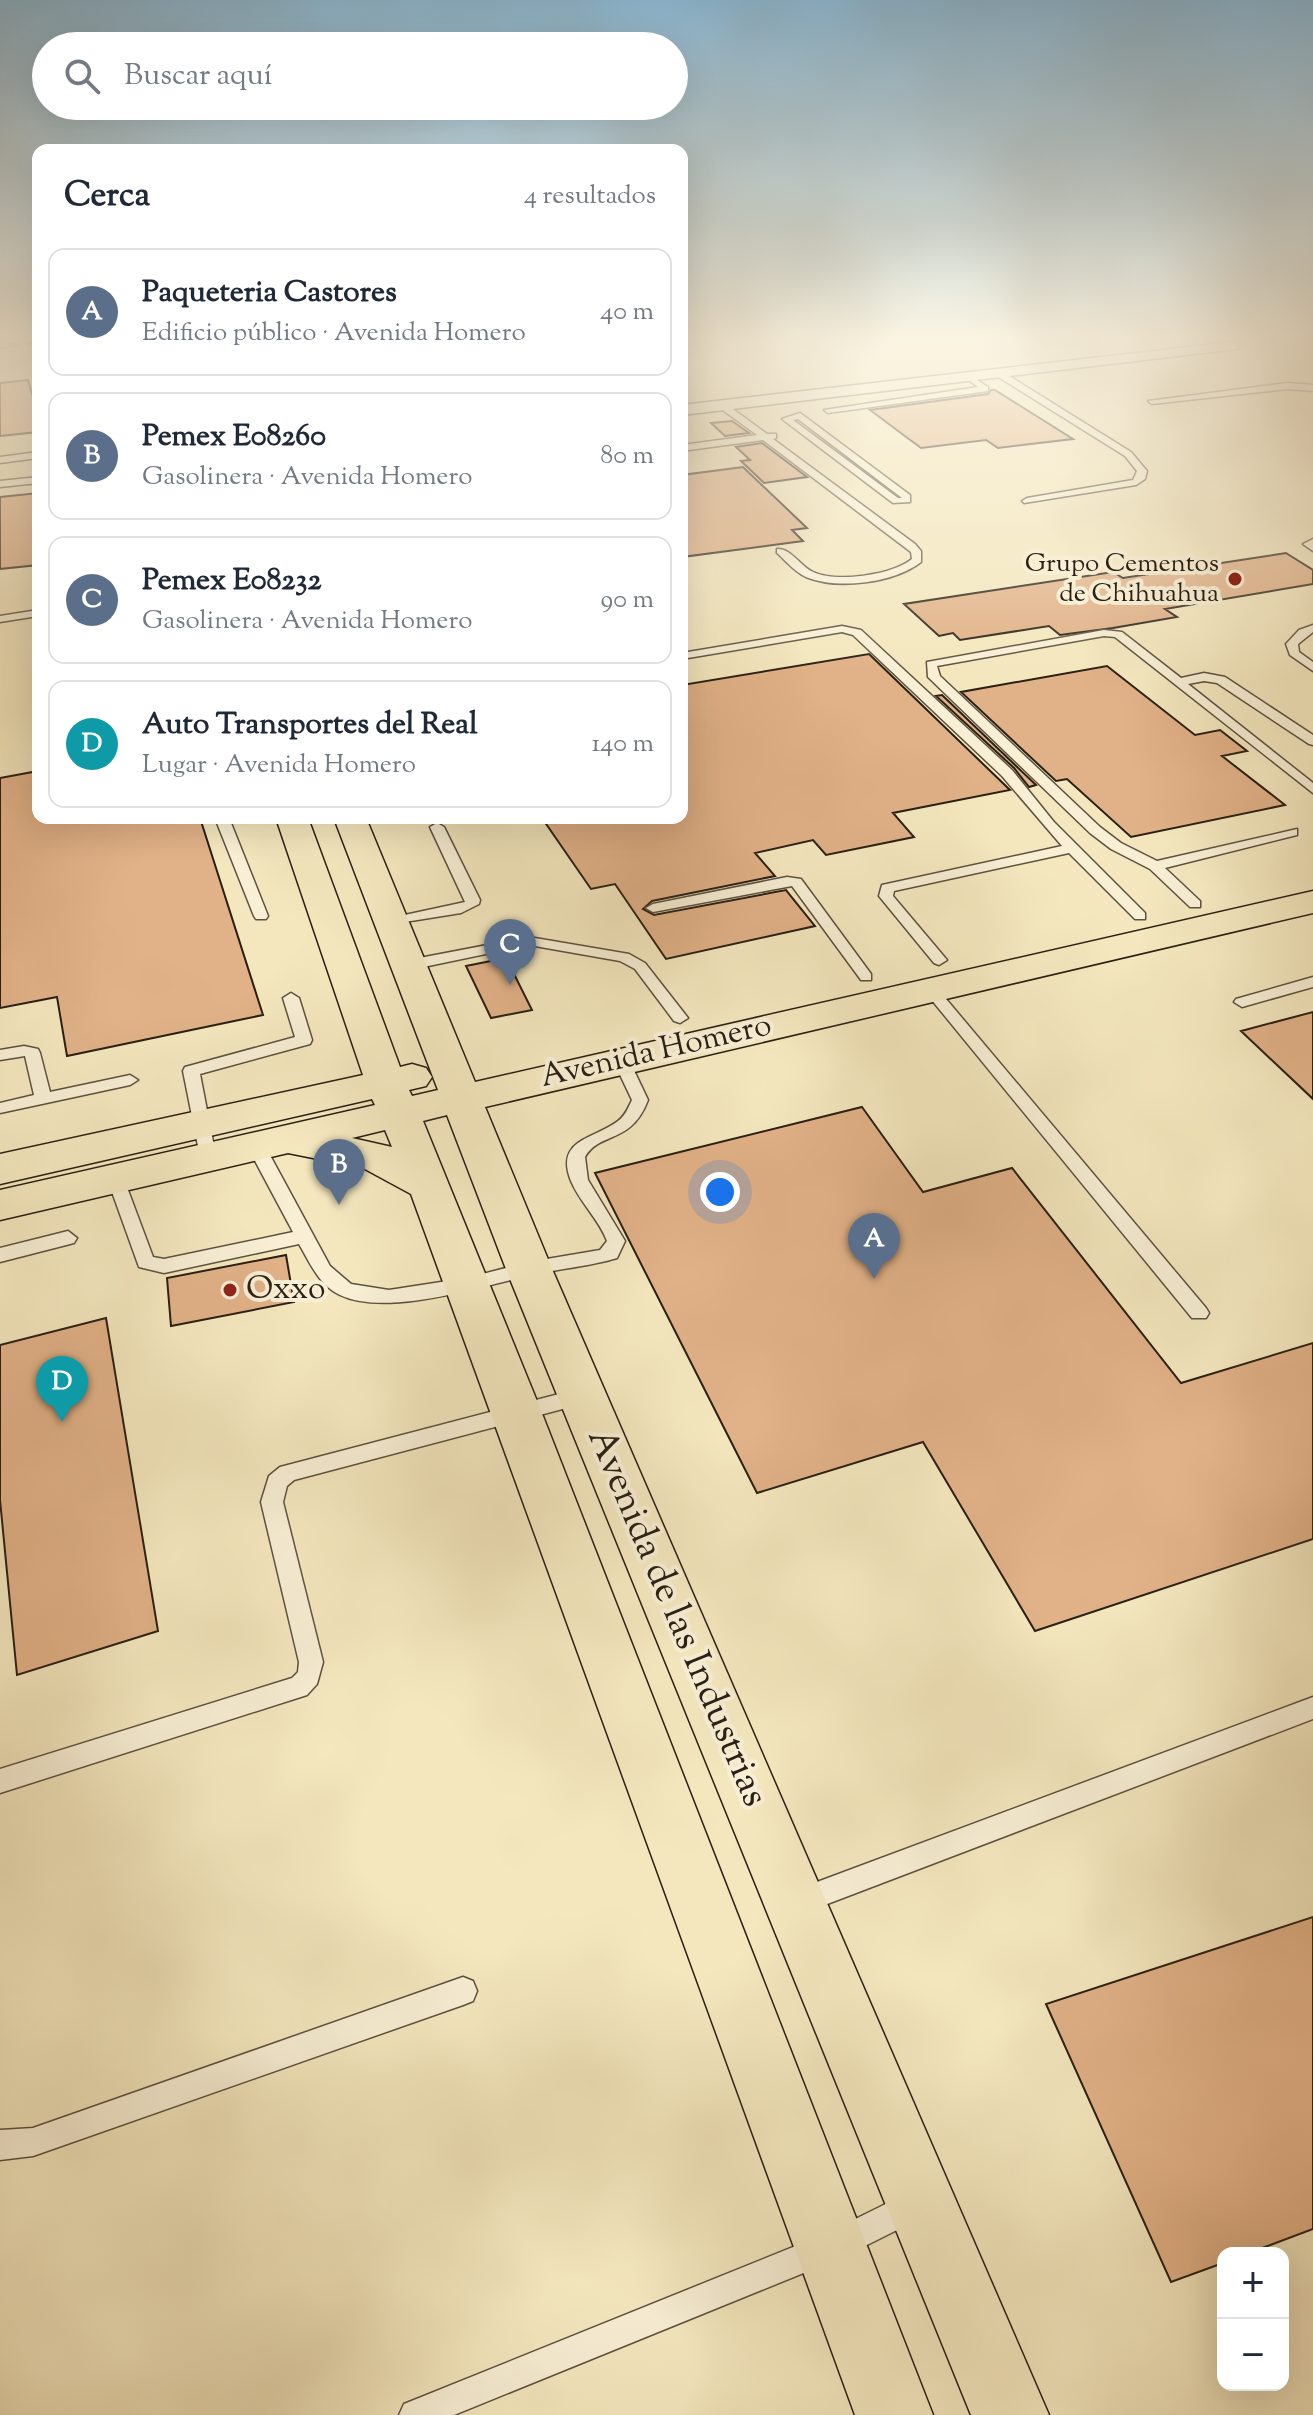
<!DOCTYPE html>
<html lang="es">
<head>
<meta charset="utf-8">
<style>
  body { margin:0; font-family:"Sorts Mill Goudy",serif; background:#f2f2f3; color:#1f2937 }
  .controls { position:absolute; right:24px; bottom:24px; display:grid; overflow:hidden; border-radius:16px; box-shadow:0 8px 32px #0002 }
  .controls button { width:72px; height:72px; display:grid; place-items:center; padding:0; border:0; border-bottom:2px solid #e0e1e3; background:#fff; color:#1f2937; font:40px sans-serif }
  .you { position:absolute; left:720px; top:1192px; width:28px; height:28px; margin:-20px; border:6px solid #fff; border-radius:50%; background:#1a73e8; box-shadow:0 0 0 12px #1a73e833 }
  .badge { display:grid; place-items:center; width:52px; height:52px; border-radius:50%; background:#ea580c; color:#fff; font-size:26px; font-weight:700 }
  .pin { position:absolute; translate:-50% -66px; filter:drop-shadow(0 2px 4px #0008) }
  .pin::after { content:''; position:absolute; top:42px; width:28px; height:24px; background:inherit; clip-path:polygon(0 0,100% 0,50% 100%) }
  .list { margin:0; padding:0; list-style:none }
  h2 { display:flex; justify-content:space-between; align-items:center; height:104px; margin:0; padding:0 32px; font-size:34px }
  h2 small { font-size:26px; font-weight:400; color:#747a83 }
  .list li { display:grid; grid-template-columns:52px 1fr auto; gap:24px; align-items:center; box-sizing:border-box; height:128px; margin:0 16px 16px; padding:0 16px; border:2px solid #e0e1e3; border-radius:16px }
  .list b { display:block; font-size:30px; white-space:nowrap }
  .list p { margin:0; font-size:26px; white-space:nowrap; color:#747a83 }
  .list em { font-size:26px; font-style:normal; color:#747a83 }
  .icon { flex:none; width:44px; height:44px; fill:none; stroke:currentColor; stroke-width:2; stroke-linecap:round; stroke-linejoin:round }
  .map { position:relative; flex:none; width:1313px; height:2415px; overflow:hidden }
  .search { position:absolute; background:#fff; box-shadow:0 8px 32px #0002; left:32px; top:32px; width:656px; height:88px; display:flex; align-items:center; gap:20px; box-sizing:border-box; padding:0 28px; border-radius:44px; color:#747a83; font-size:30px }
  .panel { position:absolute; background:#fff; box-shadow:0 8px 32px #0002; left:32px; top:144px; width:656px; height:680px; border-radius:16px }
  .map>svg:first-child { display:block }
  .building { fill:#e1b187; stroke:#291f15; stroke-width:2 }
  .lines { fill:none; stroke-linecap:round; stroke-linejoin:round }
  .lane-casing { stroke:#5c513f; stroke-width:3 }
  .street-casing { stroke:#5c513f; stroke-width:3 }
  .primary-casing { stroke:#291f15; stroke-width:3 }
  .lane { fill:#f8efd5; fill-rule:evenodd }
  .street { fill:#f8efd5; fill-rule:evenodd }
  .primary { fill:#f4e7be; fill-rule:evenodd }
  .rail-casing { stroke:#291f15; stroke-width:4 }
  .rail { stroke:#f8efd5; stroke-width:3; stroke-dasharray:9; stroke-linecap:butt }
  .poi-dot { fill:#8f2418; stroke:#f8efd5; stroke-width:3 }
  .labels { text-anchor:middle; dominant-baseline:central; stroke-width:8; stroke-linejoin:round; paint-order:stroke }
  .far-poi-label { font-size:26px; fill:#291f15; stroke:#f8efd5; text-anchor:end }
  .street-label { font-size:32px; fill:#291f15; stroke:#f8efd5 }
  .poi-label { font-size:32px; fill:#291f15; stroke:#f8efd5; text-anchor:start }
  .near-street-label { font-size:38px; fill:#291f15; stroke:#f8efd5 }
</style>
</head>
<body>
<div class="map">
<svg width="1313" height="2415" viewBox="0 0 1313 2415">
  <rect width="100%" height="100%" fill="#f4e7be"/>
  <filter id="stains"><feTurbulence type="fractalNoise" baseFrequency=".0025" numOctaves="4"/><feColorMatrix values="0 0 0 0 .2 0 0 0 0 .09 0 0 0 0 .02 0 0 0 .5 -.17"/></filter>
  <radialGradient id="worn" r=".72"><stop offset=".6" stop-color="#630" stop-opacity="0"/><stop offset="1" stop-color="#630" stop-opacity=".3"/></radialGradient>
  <path class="building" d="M 28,380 L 38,414 L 38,432 L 0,436 L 0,383 Z
    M 991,390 L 995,390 L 1073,439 L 998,448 L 986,440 L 921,448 L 870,410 L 988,394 Z
    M 732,421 L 749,433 L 725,436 L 711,423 Z
    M 762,443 L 807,477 L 764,483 L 741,461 L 750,460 L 736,447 Z
    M 743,467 L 807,528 L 792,530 L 803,541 L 682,557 L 682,475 Z
    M 38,493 L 38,565 L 0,569 L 0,497 Z
    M 1286,553 L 1313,570 L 1313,584 L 1165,609 L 1177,617 L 1113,628 L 1060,635 L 1049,626 L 960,640 L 953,633 L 939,636 L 904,604 L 1113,572 L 1123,578 Z
    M 869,654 L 1010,790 L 893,813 L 914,837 L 826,855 L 813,840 L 755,853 L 775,876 L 652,901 L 643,909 L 654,915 L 786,890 L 815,926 L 666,959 L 615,884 L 591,889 L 542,818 L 682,818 L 682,685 Z
    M 1107,666 L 1195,735 L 1220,730 L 1247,751 L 1222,756 L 1285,805 L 1131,837 L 1067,779 L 1056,781 L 961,692 Z
    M 942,695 L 1036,785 L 1029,787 L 1014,768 L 936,696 Z
    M 38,771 L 38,818 L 200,818 L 263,1015 L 67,1056 L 57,997 L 0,1008 L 0,778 Z
    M 506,958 L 532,1010 L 491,1018 L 466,966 Z
    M 1313,1012 L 1313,1099 L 1241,1031 Z
    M 862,1107 L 923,1192 L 1012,1168 L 1181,1383 L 1313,1343 L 1313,1539 L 1035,1631 L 923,1442 L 757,1493 L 595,1173 Z
    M 286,1255 L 294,1302 L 171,1326 L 167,1278 Z
    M 106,1318 L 158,1631 L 17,1675 L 0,1500 L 0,1345 Z
    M 1313,1917 L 1313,2229 L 1249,2253 L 1223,2253 L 1223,2263 L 1171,2282 L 1046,2004 Z"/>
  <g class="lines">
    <defs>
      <path id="lane" d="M 995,371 L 1001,371 L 1131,452 L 1147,471 L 1145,479 L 1136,485 L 1024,503 L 1022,501 L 1027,498 L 1133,480 L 1137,471 L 1125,456 L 995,375 Z
        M 969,375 L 988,387 L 988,391 L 828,413 L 824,410 L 978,387 L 965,377 Z
        M 1287,383 L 1313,385 L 1313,391 L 1287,389 L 1152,404 L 1148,401 Z
        M 720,404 L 726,404 L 767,434 L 776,434 L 776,438 L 773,439 L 915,544 L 921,551 L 921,562 C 894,583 838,590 806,577 C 795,572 786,561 777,553 L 777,549 C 791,548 800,566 813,572 C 837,583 892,575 912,559 L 911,552 L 763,440 L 682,451 L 682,445 L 757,435 L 720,408 Z
        M 800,413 L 910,495 L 910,502 L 893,503 L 782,419 ZM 798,419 L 902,498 L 898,498 L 793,420 Z
        M 38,452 L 38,458 L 0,463 L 0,457 Z
        M 38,477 L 38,483 L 0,487 L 0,481 Z
        M 1313,539 L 1313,551 L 1303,544 Z
        M 38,610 L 38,616 L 0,622 L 0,616 Z
        M 1313,625 L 1313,632 L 1298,644 L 1299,652 L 1313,662 L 1313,671 L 1290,655 L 1286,644 L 1299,630 Z
        M 842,626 L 861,630 L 1012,770 L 1054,822 L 1145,913 L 1145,919 L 1135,919 L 1069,853 L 894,891 L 893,896 L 947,960 L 939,965 L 934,963 L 879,896 L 882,885 L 1062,846 L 1002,776 L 853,635 L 842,632 L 682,659 L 682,653 Z
        M 1104,630 L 1122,632 L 1181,678 L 1204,673 L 1225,677 L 1313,735 L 1313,745 L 1309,744 L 1217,683 L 1204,681 L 1188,684 L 1313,783 L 1313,793 L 1115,637 L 1104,636 L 937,666 L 940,676 L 1100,827 L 1121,843 L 1157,861 L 1297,829 L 1297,835 L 1165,868 L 1200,901 L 1200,907 L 1190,907 L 1150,869 L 1111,849 L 1090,833 L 928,677 L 927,662 Z
        M 215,818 L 229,818 L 268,916 L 266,919 L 256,919 L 254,916 Z
        M 437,823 L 444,827 L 480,900 L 479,904 L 461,913 L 386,925 L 386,919 L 465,902 L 430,827 Z
        M 787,877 L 801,879 L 871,974 L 871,980 L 861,980 L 792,886 L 653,912 L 646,908 L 653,904 Z
        M 529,937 L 629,954 L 645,963 L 688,1018 L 680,1023 L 674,1021 L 635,969 L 620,961 L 529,945 L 409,970 L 401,965 L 409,960 Z
        M 1313,977 L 1313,987 L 1242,1007 L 1234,1002 L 1236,999 Z
        M 931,985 L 936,987 L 1206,1308 L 1209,1313 L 1206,1318 L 1192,1318 L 926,993 L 923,990 L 926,987 Z
        M 291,993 L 299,998 L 312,1040 L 310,1044 L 200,1074 L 216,1157 L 207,1163 L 201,1161 L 183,1071 L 185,1067 L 295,1037 L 283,998 Z
        M 24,1046 L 38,1049 L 40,1053 L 50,1092 L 130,1075 L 138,1080 L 130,1085 L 0,1113 L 0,1103 L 34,1095 L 25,1056 L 0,1060 L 0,1050 Z
        M 621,1055 L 629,1060 L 648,1100 C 631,1145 600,1131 585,1157 L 588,1180 L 625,1241 L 617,1258 C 587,1267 556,1269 527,1276 C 480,1287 385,1317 340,1295 C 319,1285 310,1263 299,1244 L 164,1273 L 139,1267 L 107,1178 L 110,1174 L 122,1174 L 153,1257 L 164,1259 L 293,1232 L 247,1146 L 256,1140 L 265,1146 L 330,1266 L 351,1284 L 389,1290 L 467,1278 L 529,1262 L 600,1250 L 607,1241 C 599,1219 580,1203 571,1181 C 554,1139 595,1139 618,1121 C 626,1115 628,1108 632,1100 L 613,1060 Z
        M 68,1231 L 77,1238 L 74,1243 L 0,1262 L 0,1248 Z
        M 582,1388 L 589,1390 L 592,1396 L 589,1402 L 294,1480 L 287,1486 L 283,1502 L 323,1662 L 317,1684 L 307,1695 L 0,1793 L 0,1769 L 292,1678 L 298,1672 L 299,1662 L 261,1502 L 269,1476 L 280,1467 Z
        M 1313,1697 L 1313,1719 L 801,1914 L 792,1910 L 788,1901 L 792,1892 L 801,1888 Z
        M 463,1977 L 473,1981 L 477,1991 L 473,2001 L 463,2005 L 33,2156 L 0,2160 L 0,2130 L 33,2128 Z
        M 910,2192 L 921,2196 L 925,2207 L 921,2218 L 843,2257 L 454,2415 L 399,2415 L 404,2404 L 823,2235 Z"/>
      <path id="street" d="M 1232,342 L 1239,346 L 1237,349 L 682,415 L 682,405 Z"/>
      <path id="primary" d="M 276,818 L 308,818 L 400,1067 L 412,1064 L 426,1068 L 432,1077 L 426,1086 L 409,1090 L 412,1096 L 438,1090 L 334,818 L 366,818 L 475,1082 L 1313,891 L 1313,913 L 485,1107 L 552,1269 L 1049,2415 L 971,2415 L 506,1269 L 447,1115 L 423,1121 L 541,1411 L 933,2415 L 855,2415 L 411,1194 L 363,1168 L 288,1153 L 0,1220 L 0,1190 L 375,1105 L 372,1099 L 0,1184 L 0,1154 L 363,1075 ZM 385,1130 L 392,1147 L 352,1138 Z"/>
    </defs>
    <use href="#lane" class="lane-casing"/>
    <use href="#street" class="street-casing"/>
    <use href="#primary" class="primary-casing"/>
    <use href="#lane" class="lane"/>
    <use href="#street" class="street"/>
    <use href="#primary" class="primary"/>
    <defs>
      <path id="rail" d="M 0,346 L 38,343"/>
    </defs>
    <use href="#rail" class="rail-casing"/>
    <use href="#rail" class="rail"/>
  </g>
  <linearGradient id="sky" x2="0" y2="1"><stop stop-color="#8ab8d5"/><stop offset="0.5" stop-color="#faf4e2"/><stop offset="1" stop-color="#faf4e2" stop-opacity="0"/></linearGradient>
  <rect width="1313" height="674" fill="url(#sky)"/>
  <g class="poi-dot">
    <circle cx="1235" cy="579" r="8"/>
    <circle cx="230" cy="1290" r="8"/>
  </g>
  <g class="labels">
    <g class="far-poi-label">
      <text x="1219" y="564">Grupo Cementos<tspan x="1219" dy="30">de Chihuahua</tspan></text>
    </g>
    <g class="street-label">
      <text transform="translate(656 1052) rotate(-13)">Avenida Homero</text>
    </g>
    <g class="poi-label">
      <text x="246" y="1290">Oxxo</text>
    </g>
    <g class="near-street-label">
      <text transform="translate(676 1618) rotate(67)">Avenida de las Industrias</text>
    </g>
  </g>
  <rect width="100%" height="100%" filter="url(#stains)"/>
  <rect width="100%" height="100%" fill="url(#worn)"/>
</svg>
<div class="controls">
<button>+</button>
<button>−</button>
</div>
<div class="you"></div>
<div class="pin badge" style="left:874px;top:1279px;background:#5c6f8a">A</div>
<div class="pin badge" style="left:339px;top:1205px;background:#5c6f8a">B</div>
<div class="pin badge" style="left:510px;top:985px;background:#5c6f8a">C</div>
<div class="pin badge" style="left:62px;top:1422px;background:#0f9aa8">D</div>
<div class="search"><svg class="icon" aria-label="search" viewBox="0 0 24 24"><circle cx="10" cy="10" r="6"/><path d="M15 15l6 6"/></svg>Buscar aquí</div>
<section class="panel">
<h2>Cerca<small>4 resultados</small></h2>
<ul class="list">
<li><span class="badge" style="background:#5c6f8a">A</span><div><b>Paqueteria Castores</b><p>Edificio público · Avenida Homero</p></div><em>40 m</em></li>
<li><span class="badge" style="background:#5c6f8a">B</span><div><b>Pemex E08260</b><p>Gasolinera · Avenida Homero</p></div><em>80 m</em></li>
<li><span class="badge" style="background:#5c6f8a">C</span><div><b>Pemex E08232</b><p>Gasolinera · Avenida Homero</p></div><em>90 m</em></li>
<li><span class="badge" style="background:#0f9aa8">D</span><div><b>Auto Transportes del Real</b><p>Lugar · Avenida Homero</p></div><em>140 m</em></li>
</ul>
</section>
</div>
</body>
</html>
